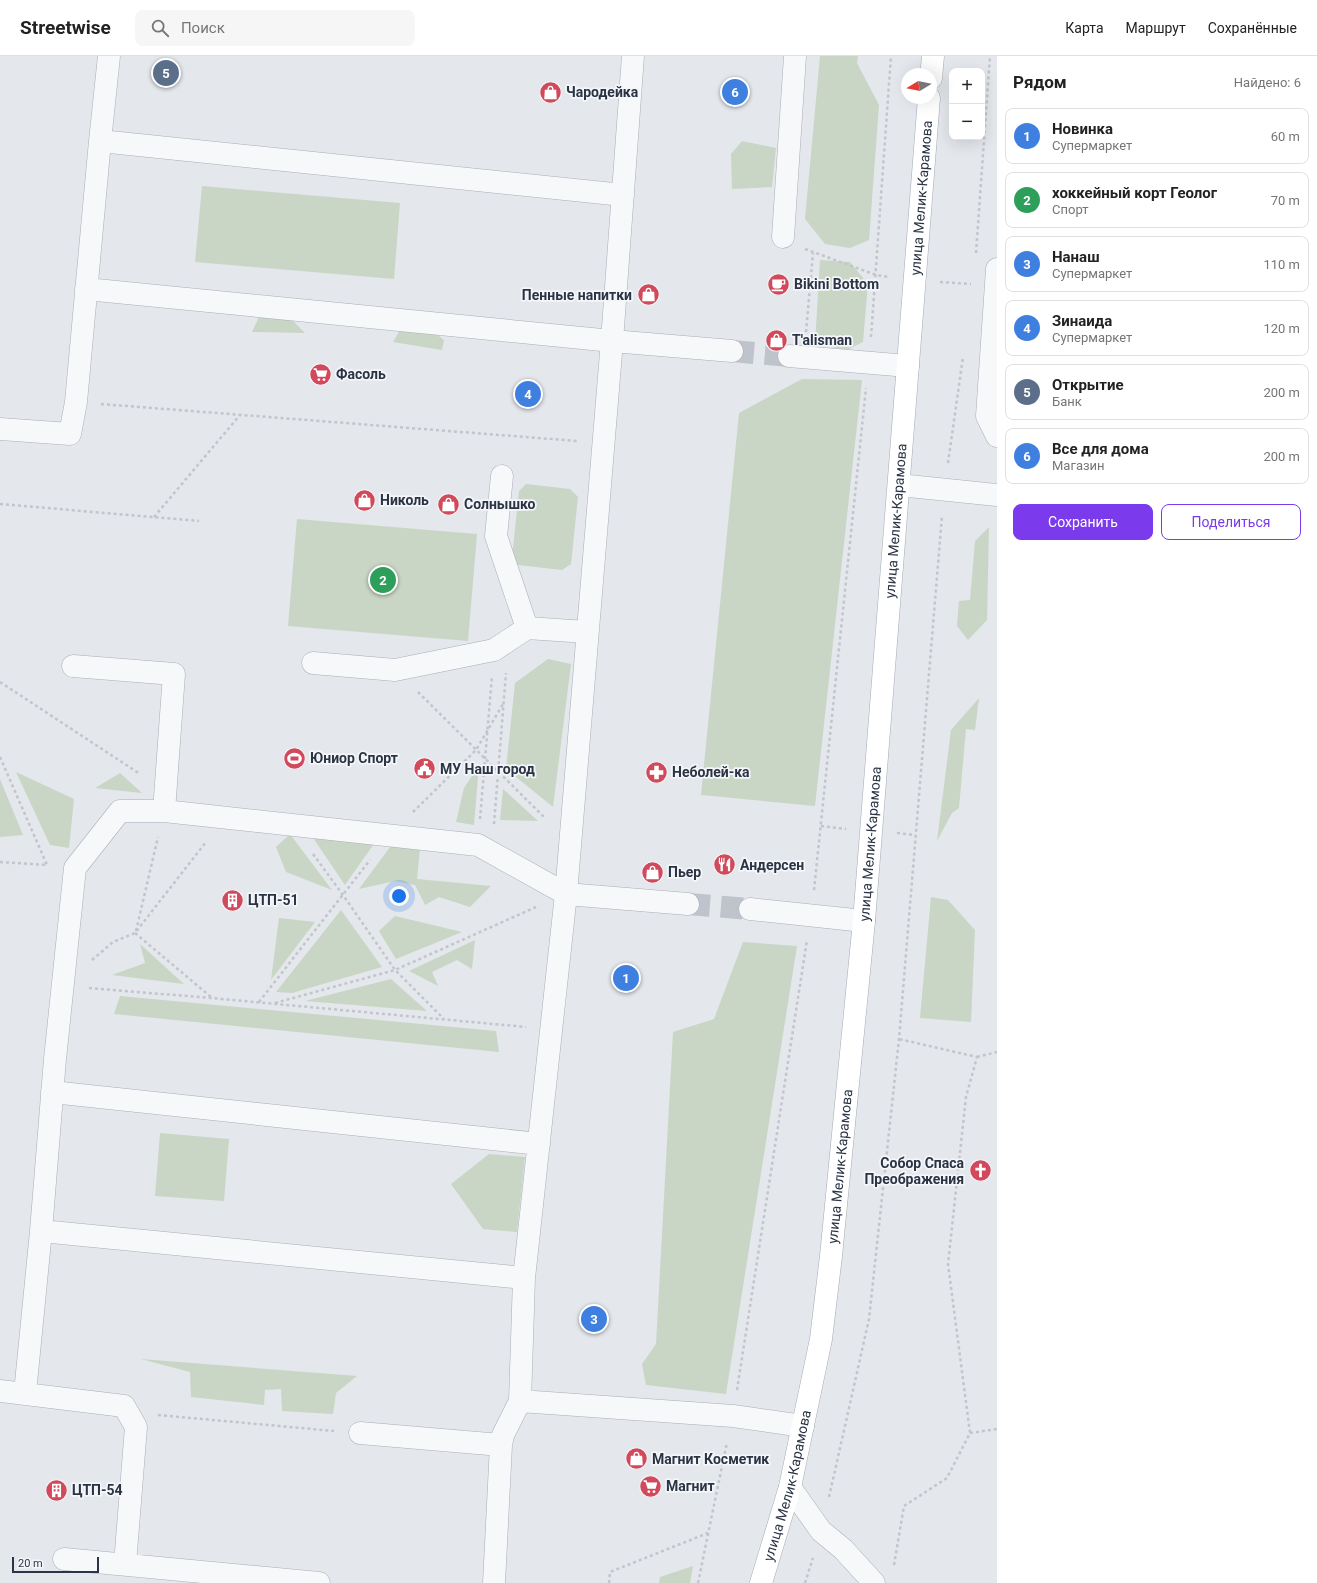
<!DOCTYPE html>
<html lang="ru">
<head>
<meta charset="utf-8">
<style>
  body { margin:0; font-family:Roboto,sans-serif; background:#f6f6f6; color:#222 }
  .controls { position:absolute; right:12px; top:12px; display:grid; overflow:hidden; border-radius:8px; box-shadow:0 4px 16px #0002 }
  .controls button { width:36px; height:36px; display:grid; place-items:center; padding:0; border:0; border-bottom:1px solid #e0e0e0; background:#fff; color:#222; font:20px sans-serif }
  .compass { position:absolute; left:901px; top:12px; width:36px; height:36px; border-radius:50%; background:#fff; box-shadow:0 4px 16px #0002; rotate:260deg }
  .scale { position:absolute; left:12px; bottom:10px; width:87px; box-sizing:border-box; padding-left:4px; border:2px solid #2b3445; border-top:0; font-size:11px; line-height:14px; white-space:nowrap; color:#2b3445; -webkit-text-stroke:3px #f4f6f9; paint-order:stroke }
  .you { position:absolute; left:399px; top:840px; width:14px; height:14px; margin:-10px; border:3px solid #fff; border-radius:50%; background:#1a73e8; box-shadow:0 0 0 6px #1a73e833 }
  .badge { display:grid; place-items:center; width:26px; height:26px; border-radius:50%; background:#7c3aed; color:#fff; font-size:13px; font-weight:700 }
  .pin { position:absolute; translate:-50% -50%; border:2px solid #fff; box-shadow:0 1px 4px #0006 }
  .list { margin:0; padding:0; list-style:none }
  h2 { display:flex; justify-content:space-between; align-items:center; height:52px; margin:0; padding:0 16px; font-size:17px }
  h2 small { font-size:13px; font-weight:400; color:#767676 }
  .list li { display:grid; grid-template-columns:26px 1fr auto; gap:12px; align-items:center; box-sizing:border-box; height:56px; margin:0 8px 8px; padding:0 8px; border:1px solid #e0e0e0; border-radius:8px }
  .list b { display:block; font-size:15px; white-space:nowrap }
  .list p { margin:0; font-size:13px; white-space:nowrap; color:#767676 }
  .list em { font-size:13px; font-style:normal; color:#767676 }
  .actions { display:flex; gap:8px; padding:12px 16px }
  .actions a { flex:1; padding:9px 0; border:1px solid #7c3aed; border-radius:8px; text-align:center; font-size:14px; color:#7c3aed }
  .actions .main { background:#7c3aed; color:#fff }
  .icon { flex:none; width:22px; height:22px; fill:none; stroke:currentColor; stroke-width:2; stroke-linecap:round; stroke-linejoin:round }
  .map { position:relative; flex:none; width:997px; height:1527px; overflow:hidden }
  header { display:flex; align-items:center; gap:24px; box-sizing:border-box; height:56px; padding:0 20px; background:#fff; border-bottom:1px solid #e0e0e0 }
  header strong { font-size:19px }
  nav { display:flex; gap:22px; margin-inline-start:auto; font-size:14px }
  .search { width:280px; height:36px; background:#f6f6f6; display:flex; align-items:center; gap:10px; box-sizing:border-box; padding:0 14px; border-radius:8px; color:#767676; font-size:15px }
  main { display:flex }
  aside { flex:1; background:#fff }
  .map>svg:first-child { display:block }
  .green { fill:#c9d6c5 }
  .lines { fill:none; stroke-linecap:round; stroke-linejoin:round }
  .minor-tunnel { stroke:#bfc3cb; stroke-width:22; stroke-dasharray:22 11; stroke-linecap:butt }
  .minor-casing { stroke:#a9aeb7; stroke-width:23 }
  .major-casing { stroke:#a3abb8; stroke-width:23 }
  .path { stroke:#c2c5cb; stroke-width:2.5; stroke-dasharray:3 3; stroke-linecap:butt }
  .minor { stroke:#f7f8fa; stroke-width:22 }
  .major { stroke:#fff; stroke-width:22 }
  .labels { text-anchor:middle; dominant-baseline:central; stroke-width:3.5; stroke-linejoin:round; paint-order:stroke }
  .poi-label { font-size:14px; font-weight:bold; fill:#2b3445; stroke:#f4f6f9; text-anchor:start }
  .street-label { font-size:14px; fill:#2b3445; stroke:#f4f6f9 }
</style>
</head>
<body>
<header>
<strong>Streetwise</strong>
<div class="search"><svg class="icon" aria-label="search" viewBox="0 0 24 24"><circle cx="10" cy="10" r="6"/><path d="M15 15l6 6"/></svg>Поиск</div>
<nav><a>Карта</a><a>Маршрут</a><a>Сохранённые</a></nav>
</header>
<main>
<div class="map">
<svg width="997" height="1527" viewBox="0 0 997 1527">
  <rect width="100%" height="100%" fill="#e4e7ec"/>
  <path class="green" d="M 820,0 L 858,0 L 857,7 L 879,49 L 869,184 L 850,192 L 825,188 L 805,163 Z
    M 742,85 L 776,92 L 772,131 L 732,133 L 731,98 Z
    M 202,130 L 400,147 L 394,223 L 195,206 Z
    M 820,204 L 850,206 L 868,228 L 863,286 L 847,294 L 815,288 Z
    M 260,259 L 288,260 L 305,277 L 252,276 Z
    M 403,269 L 430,273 L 444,284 L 442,294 L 393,286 Z
    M 802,323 L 862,324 L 815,750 L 701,739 L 739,357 Z
    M 526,428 L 570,433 L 578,441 L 571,508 L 562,514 L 518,509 L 512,502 L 519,435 Z
    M 297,463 L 477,478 L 468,585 L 288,570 Z
    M 989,471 L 987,564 L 968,584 L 957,570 L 959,545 L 970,544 L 975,485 Z
    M 548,603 L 571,608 L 553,751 L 506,713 L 515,627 Z
    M 979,642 L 975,674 L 966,673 L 959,752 L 952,757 L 937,785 L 951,674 Z
    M 479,709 L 474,769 L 456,766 L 464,732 Z
    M 16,716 L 74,743 L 69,792 L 50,789 Z
    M 120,717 L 142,737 L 95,732 Z
    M 0,723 L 23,779 L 0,781 Z
    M 503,733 L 538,765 L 500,764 Z
    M 290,778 L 332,834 L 286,816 L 276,791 Z
    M 311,779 L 376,785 L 345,829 Z
    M 393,787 L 420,793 L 417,823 L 491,830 L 470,851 L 439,841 L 425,849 L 415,829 L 395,825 L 359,833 Z
    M 931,841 L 948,844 L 975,874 L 971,966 L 920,962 Z
    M 341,854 L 382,911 L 292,937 L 276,936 Z
    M 395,860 L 462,876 L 396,903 L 379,875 Z
    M 279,862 L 315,866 L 271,924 Z
    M 475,884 L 472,913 L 457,904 L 432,916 L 438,930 L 409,915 Z
    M 743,886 L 797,890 L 726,1338 L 646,1329 L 642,1308 L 656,1288 L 673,976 L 714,963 Z
    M 140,888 L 184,928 L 112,919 L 145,907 Z
    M 391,923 L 427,955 L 305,945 Z
    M 120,940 L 496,975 L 499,996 L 114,958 Z
    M 160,1077 L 229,1083 L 224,1145 L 155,1140 Z
    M 489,1098 L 525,1101 L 517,1176 L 483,1173 L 451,1128 Z
    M 141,1303 L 357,1320 L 336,1337 L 333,1358 L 282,1355 L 281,1333 L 265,1334 L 264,1349 L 191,1341 L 190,1316 Z
    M 693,1510 L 690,1527 L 659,1527 L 660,1521 Z"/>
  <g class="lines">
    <path class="minor-tunnel" d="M 732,295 L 789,300
      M 688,848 L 750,853"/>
    <defs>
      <path id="minor" d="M 100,85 L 623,139
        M 783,181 L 795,0
        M 997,213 L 987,360 L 997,380
        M 86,233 L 612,285 L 732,295
        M 789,300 L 908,310
        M 0,373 L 70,378 L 76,346 L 100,85 L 109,0
        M 502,420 L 496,480 L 527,572
        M 899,429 L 997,439
        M 313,607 L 395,614 L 494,594 L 527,572 L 587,576
        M 73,610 L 174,618 L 164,755
        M 750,853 L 864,865
        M 52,1036 L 539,1088
        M 41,1175 L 524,1222
        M 0,1335 L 124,1350 L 136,1371 L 125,1508
        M 25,1337 L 41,1175 L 55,1003 L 75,812 L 120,755 L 164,755 L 478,789 L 566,838 L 688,848
        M 520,1345 L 733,1360 L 803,1370
        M 360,1377 L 501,1389
        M 790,1431 L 821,1475 L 843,1493 L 874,1527
        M 64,1503 L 319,1527
        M 494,1527 L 501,1389 L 503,1379 L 520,1345 L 524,1222 L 566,838 L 612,285 L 633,0"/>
      <g id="major">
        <path d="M 931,22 L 933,0"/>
        <path id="s1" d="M 761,1527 L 790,1431 L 821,1283 L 831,1200 L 864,865 L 929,42"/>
      </g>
    </defs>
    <use href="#minor" class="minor-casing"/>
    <use href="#major" class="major-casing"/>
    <path class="path" d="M 805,193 L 876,219 L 889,221
      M 976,197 L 990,0
      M 940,226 L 971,228
      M 806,276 L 813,197
      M 871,281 L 891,0
      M 101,348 L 577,385
      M 948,407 L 963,301
      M 0,448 L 199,465
      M 154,461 L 240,359
      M 0,626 L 140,718
      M 418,636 L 545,762
      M 0,701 L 47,809
      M 413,756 L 476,694 L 503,648
      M 480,763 L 492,620
      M 494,768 L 506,617
      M 821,770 L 846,773
      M 897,777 L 915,779
      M 313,798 L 343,839 L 395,914 L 444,963
      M 0,806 L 47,809
      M 814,834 L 866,332
      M 136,875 L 158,781
      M 135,877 L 211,941
      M 92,904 L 113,886 L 135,877 L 206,786
      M 89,932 L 211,942 L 526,971
      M 259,946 L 370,804
      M 275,947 L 395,914 L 536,851
      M 977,1001 L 997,996
      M 737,1334 L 807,884
      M 158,1359 L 334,1375
      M 970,1377 L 997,1373
      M 829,1441 L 869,1263 L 899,983 L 942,460
      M 894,1509 L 904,1450 L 947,1422 L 970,1377 L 948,1208 L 966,1041 L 977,1001 L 899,983
      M 609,1527 L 610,1516 L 708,1477
      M 698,1527 L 727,1386
      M 805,1527 L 813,1502"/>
    <use href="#minor" class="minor"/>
    <use href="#major" class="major"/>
  </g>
  <defs>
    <symbol id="shop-disc" viewBox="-11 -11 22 22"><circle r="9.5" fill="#d1495b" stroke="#f4f6f9"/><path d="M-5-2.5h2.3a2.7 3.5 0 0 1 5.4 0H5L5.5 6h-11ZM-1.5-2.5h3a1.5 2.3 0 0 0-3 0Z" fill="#fff"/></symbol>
    <symbol id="cafe-disc" viewBox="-11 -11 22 22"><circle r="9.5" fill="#d1495b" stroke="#f4f6f9"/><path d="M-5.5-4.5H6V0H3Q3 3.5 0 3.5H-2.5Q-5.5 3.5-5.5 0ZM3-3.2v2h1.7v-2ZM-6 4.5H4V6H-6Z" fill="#fff"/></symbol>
    <symbol id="supermarket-disc" viewBox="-11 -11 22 22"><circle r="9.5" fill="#d1495b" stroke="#f4f6f9"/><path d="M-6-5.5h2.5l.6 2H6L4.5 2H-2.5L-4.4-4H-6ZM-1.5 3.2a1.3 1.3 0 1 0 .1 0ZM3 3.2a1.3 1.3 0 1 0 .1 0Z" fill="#fff"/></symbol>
    <symbol id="stadium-disc" viewBox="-11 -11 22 22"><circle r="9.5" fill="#d1495b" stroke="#f4f6f9"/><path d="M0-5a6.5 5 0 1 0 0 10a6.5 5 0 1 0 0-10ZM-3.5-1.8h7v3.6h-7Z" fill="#fff"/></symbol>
    <symbol id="civic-disc" viewBox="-11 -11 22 22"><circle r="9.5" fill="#d1495b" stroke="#f4f6f9"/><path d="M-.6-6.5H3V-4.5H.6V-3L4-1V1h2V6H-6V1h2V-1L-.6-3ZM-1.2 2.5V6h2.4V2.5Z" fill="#fff"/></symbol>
    <symbol id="pharmacy-disc" viewBox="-11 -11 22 22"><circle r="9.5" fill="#d1495b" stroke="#f4f6f9"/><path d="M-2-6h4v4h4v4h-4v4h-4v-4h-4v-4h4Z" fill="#fff"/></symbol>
    <symbol id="restaurant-disc" viewBox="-11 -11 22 22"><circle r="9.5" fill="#d1495b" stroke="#f4f6f9"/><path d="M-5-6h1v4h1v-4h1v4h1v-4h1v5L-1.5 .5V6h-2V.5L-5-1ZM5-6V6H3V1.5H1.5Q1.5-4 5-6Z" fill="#fff"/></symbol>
    <symbol id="building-disc" viewBox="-11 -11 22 22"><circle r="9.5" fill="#d1495b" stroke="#f4f6f9"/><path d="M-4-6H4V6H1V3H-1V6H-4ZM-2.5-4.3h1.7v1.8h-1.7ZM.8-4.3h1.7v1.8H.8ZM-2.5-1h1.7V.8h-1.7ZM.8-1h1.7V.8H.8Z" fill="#fff"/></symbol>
    <symbol id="church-disc" viewBox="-11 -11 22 22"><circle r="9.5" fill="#d1495b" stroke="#f4f6f9"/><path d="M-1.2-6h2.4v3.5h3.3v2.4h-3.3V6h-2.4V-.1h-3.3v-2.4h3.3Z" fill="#fff"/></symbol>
  </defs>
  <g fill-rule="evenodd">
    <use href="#shop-disc" x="538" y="24" width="25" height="25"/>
    <use href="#cafe-disc" x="766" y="216" width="25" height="25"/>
    <use href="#shop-disc" x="636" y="226" width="25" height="25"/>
    <use href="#shop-disc" x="764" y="272" width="25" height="25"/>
    <use href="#supermarket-disc" x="308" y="306" width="25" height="25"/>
    <use href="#shop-disc" x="352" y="432" width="25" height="25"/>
    <use href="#shop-disc" x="436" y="436" width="25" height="25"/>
    <use href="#stadium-disc" x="282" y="690" width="25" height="25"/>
    <use href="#civic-disc" x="412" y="700" width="25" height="25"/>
    <use href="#pharmacy-disc" x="644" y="704" width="25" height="25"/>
    <use href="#restaurant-disc" x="712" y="796" width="25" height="25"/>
    <use href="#shop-disc" x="640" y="804" width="25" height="25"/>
    <use href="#building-disc" x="220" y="832" width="25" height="25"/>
    <use href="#church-disc" x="968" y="1102" width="25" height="25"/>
    <use href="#shop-disc" x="624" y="1390" width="25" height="25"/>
    <use href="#supermarket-disc" x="638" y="1418" width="25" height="25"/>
    <use href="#building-disc" x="44" y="1422" width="25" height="25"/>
  </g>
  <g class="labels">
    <g class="poi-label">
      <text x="566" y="36">Чародейка</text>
      <text x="794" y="228">Bikini Bottom</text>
      <text x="632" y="239" text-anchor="end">Пенные напитки</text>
      <text x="792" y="284">T'alisman</text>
      <text x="336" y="318">Фасоль</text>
      <text x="380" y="444">Николь</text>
      <text x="464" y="448">Солнышко</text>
      <text x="310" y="702">Юниор Спорт</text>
      <text x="440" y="713">МУ Наш город</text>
      <text x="672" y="716">Неболей-ка</text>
      <text x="740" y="809">Андерсен</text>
      <text x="668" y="816">Пьер</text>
      <text x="248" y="844">ЦТП-51</text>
      <text x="964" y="1107" text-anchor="end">Собор Спаса<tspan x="964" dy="16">Преображения</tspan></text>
      <text x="652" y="1403">Магнит Косметик</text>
      <text x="666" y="1430">Магнит</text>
      <text x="72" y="1434">ЦТП-54</text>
    </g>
    <g class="street-label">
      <text stroke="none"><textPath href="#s1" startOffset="1397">улица Мелик-Карамова</textPath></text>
      <text stroke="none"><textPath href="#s1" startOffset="1073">улица Мелик-Карамова</textPath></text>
      <text stroke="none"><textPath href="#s1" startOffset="749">улица Мелик-Карамова</textPath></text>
      <text stroke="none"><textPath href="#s1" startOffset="425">улица Мелик-Карамова</textPath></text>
      <text stroke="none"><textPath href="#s1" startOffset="101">улица Мелик-Карамова</textPath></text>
    </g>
  </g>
</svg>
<div class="controls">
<button>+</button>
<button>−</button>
</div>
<svg class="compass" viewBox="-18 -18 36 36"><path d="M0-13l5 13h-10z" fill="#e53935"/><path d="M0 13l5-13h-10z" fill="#767676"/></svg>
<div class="scale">20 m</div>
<div class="you"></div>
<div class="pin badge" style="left:626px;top:922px;background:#3f7fe0">1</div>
<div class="pin badge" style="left:383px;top:524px;background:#2e9e5b">2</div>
<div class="pin badge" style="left:594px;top:1263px;background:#3f7fe0">3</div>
<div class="pin badge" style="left:528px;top:338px;background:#3f7fe0">4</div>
<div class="pin badge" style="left:166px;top:17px;background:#5c6f8a">5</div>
<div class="pin badge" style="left:735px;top:36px;background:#3f7fe0">6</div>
</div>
<aside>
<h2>Рядом<small>Найдено: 6</small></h2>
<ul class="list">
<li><span class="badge" style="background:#3f7fe0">1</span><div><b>Новинка</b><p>Супермаркет</p></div><em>60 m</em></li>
<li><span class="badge" style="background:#2e9e5b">2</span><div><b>хоккейный корт Геолог</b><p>Спорт</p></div><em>70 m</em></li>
<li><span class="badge" style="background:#3f7fe0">3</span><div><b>Нанаш</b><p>Супермаркет</p></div><em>110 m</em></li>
<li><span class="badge" style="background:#3f7fe0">4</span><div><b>Зинаида</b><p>Супермаркет</p></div><em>120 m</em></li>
<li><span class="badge" style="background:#5c6f8a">5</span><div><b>Открытие</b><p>Банк</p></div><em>200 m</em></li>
<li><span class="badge" style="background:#3f7fe0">6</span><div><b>Все для дома</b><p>Магазин</p></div><em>200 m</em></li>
</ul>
<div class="actions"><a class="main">Сохранить</a><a>Поделиться</a></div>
</aside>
</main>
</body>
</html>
